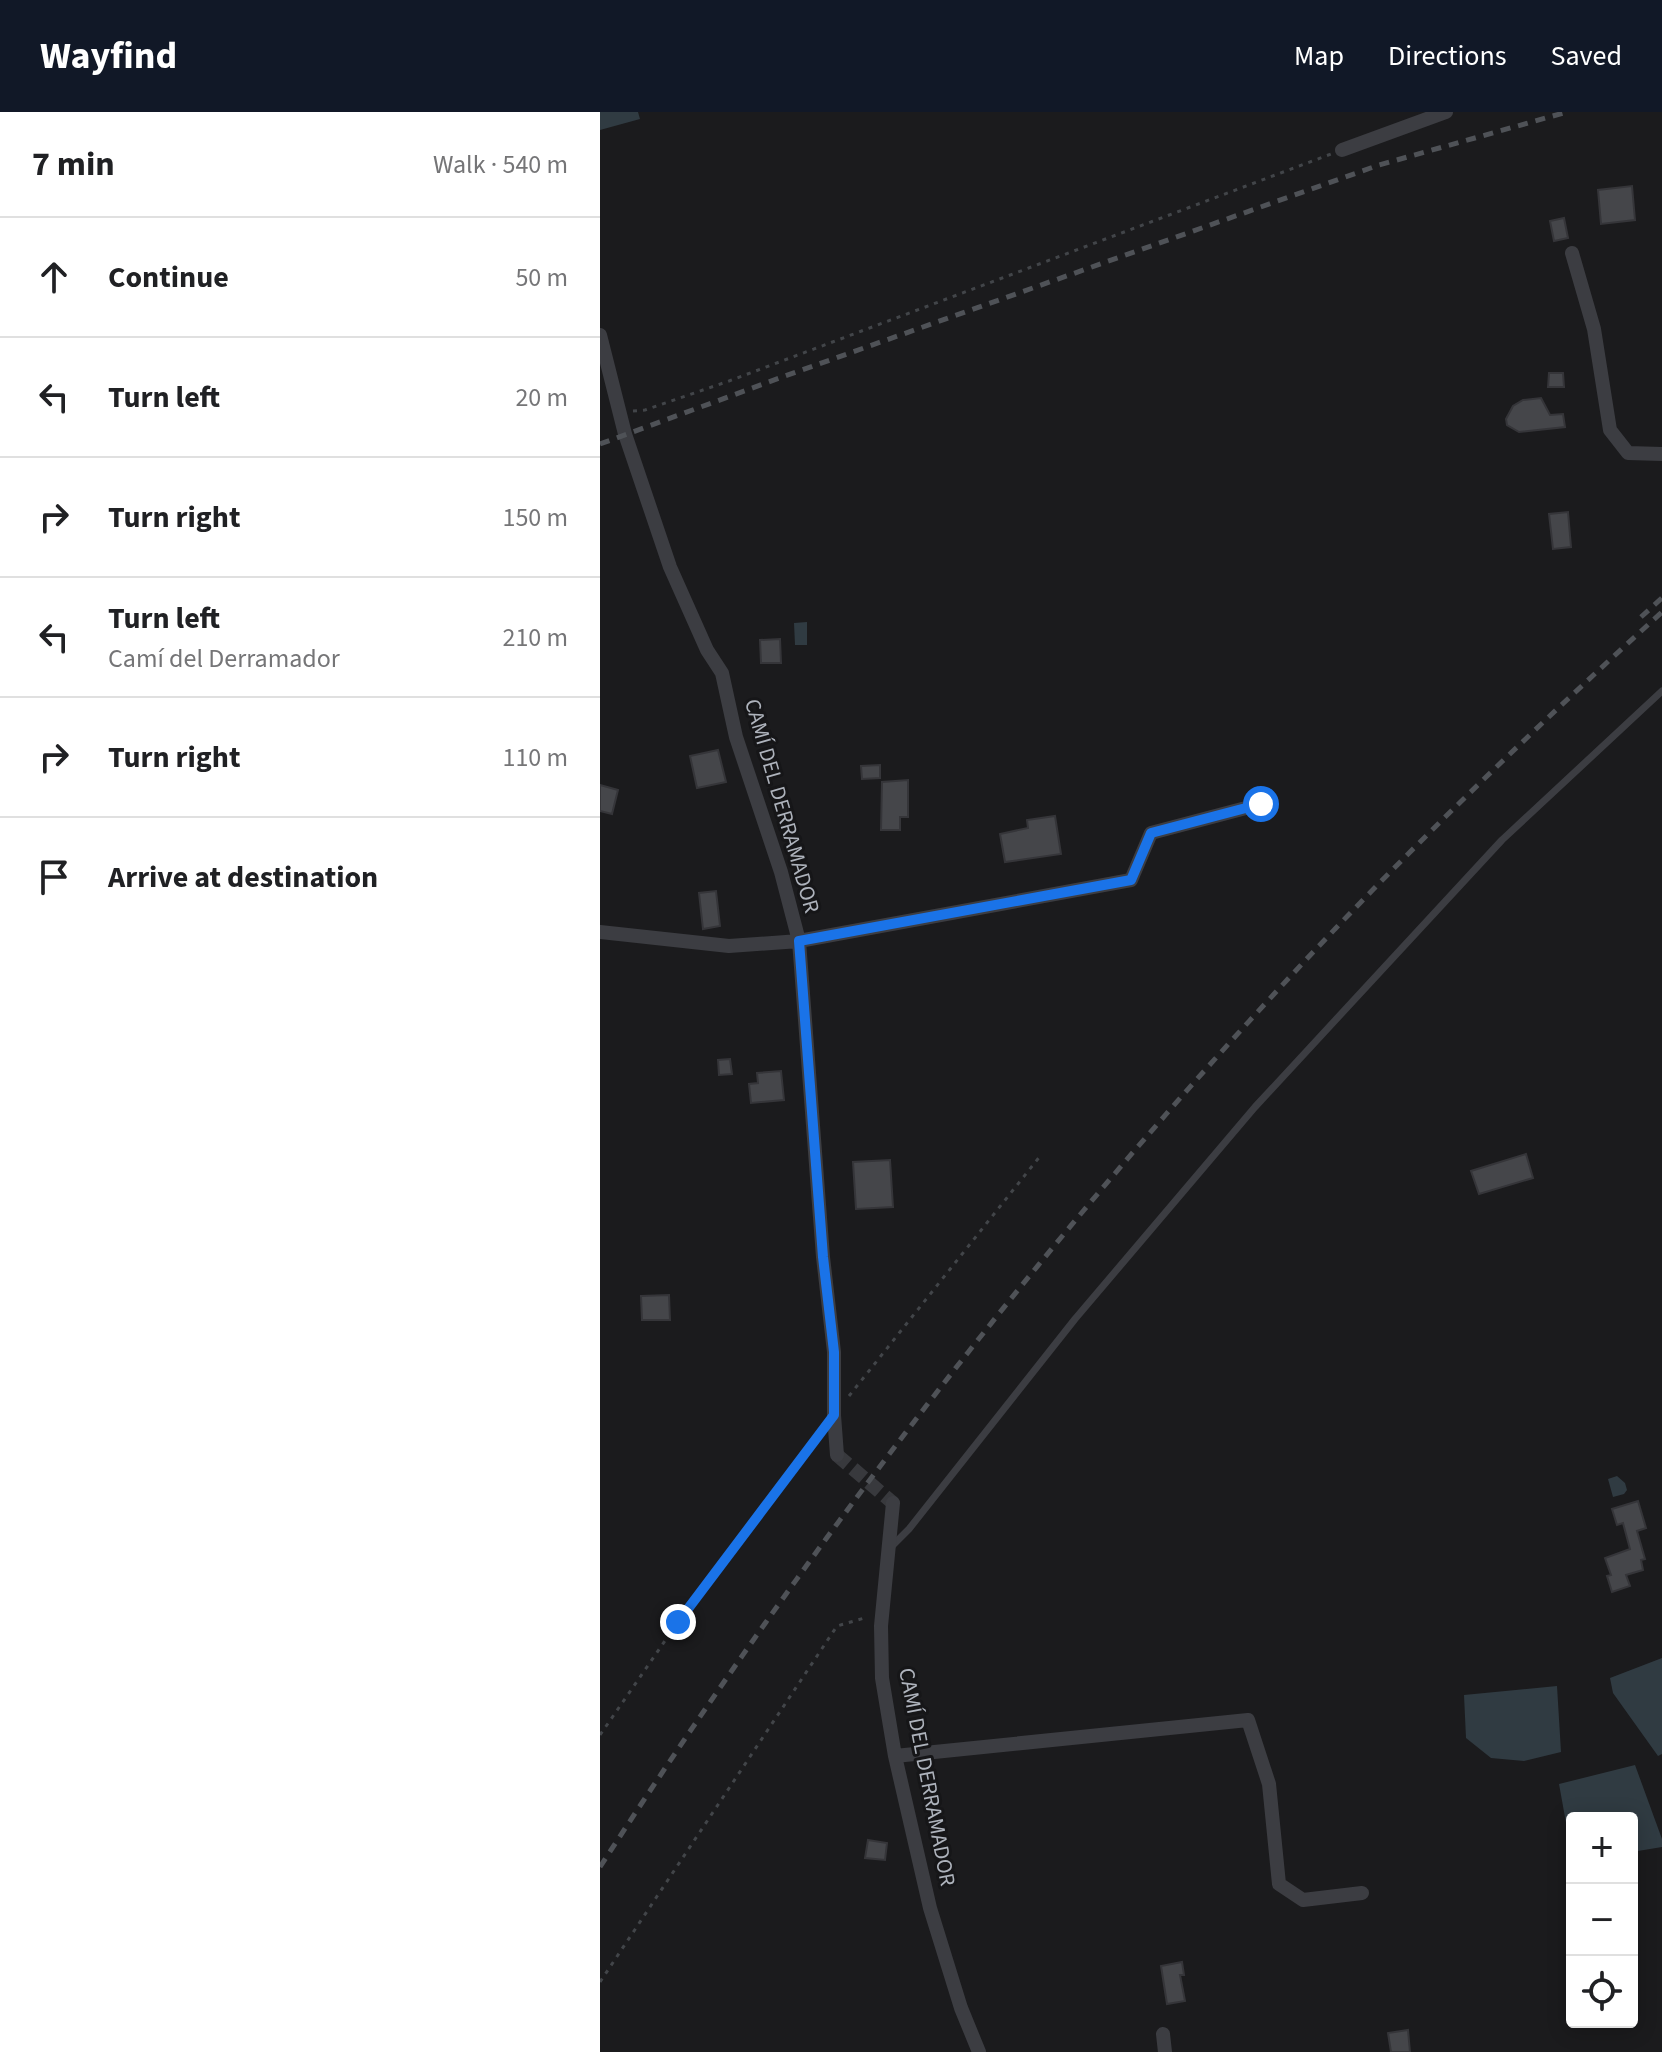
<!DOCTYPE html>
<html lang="en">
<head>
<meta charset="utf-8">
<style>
  body { margin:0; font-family:"Source Sans 3",sans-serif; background:#f2f2f2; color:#202124 }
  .controls { position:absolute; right:24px; bottom:24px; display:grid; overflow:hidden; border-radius:8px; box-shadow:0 4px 20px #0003 }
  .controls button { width:72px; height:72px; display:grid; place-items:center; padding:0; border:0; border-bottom:2px solid #e0e0e0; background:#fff; color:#202124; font:40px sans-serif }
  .stop { position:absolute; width:24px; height:24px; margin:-18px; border:6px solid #1a73e8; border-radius:50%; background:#fff }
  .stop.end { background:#1a73e8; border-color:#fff; box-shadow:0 2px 8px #0008 }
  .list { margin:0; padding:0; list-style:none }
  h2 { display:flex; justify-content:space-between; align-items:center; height:104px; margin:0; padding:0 32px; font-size:34px }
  h2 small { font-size:26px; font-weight:400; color:#757577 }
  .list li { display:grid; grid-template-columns:52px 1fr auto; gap:24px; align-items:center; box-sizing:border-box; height:120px; padding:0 32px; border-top:2px solid #e0e0e0 }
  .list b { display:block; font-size:30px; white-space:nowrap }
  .list p { margin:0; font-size:26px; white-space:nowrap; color:#757577 }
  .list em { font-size:26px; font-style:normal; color:#757577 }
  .icon { flex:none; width:44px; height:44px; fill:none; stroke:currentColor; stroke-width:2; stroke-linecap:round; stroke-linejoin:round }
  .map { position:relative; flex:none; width:1062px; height:1940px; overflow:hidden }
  header { display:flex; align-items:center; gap:48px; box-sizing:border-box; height:112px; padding:0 40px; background:#111827; color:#fff }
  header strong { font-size:38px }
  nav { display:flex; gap:44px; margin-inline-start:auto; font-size:28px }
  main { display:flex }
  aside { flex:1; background:#fff }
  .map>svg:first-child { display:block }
  .water { fill:#303b42 }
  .building { fill:#45464a; stroke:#353539; stroke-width:2 }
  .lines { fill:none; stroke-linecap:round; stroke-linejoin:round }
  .street-tunnel { stroke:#38393d; stroke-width:14; stroke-dasharray:14 7; stroke-linecap:butt }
  .path { stroke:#424549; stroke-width:3; stroke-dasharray:4 6; stroke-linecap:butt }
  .lane { stroke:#3c3d42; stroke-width:7 }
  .street { stroke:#3c3d42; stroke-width:14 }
  .rail { stroke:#4f5257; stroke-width:5; stroke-dasharray:10 8; stroke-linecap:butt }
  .route { stroke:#1a73e8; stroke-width:10 }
  .labels { text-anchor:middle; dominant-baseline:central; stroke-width:6; stroke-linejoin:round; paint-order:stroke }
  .street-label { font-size:22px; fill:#aeb3bc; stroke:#161618 }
</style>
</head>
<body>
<header>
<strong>Wayfind</strong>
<nav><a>Map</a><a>Directions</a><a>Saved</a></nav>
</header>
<main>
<aside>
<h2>7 min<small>Walk · 540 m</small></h2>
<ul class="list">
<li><svg class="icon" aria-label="ahead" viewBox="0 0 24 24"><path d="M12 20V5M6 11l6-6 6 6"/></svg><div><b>Continue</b></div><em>50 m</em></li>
<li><svg class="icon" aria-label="left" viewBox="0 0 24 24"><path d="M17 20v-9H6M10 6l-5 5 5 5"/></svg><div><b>Turn left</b></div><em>20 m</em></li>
<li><svg class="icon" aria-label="right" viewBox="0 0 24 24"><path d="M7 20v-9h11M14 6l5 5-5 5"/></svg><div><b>Turn right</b></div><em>150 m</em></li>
<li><svg class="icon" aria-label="left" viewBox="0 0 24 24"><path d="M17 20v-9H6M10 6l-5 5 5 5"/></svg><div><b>Turn left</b><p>Camí del Derramador</p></div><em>210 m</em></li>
<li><svg class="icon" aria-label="right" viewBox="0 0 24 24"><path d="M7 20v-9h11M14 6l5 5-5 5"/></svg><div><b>Turn right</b></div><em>110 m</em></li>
<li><svg class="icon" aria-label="arrive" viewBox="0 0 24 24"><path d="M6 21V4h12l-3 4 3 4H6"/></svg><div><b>Arrive at destination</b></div></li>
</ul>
</aside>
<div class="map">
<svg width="1062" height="1940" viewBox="0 0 1062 1940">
  <rect width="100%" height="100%" fill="#1b1b1d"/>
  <path class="water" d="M 0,0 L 38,0 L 40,7 L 0,18 Z
    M 207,510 L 207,533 L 195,533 L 194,511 Z
    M 1017,1364 L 1025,1371 L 1027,1378 L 1024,1382 L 1013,1385 L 1008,1367 Z
    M 1062,1546 L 1062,1642 L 1058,1644 L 1013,1581 L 1010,1566 Z
    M 957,1574 L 961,1640 L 924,1649 L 891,1646 L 866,1626 L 864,1583 Z
    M 1035,1653 L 1062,1727 L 1062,1735 L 1032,1740 L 1032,1706 L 972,1706 L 972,1744 L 959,1672 Z"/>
  <path class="building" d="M 1032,74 L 1035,108 L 1001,112 L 998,78 Z
    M 964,106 L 968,126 L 954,129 L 950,109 Z
    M 949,261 L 963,261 L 964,275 L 948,275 Z
    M 941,286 L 950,303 L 963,302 L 965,315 L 919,320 L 907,313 L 906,307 L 913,294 L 923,288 Z
    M 968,400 L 971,435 L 953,437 L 949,402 Z
    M 180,527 L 181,551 L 161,551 L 160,528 Z
    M 118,638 L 126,670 L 97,676 L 90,644 Z
    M 280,653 L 280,666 L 262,667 L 261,654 Z
    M 308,668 L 308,705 L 300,705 L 300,718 L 281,718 L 282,670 Z
    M 0,673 L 18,678 L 12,702 L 0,699 Z
    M 455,704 L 461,742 L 405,750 L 400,722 L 428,716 L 427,708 Z
    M 116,779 L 120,814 L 103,817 L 99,781 Z
    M 130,947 L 132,962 L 119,963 L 118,948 Z
    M 181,959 L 184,988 L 151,991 L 149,972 L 158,971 L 157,961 Z
    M 926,1042 L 933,1066 L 879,1082 L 871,1059 Z
    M 290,1048 L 293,1095 L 256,1097 L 253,1050 Z
    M 69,1183 L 70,1208 L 42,1208 L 41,1184 Z
    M 1038,1389 L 1046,1416 L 1037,1419 L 1045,1447 L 1041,1448 L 1043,1458 L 1026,1463 L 1030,1474 L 1012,1480 L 1007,1464 L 1011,1463 L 1005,1446 L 1030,1437 L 1023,1411 L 1017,1413 L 1012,1397 Z
    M 268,1728 L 287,1731 L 285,1748 L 265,1746 Z
    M 582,1850 L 584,1863 L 580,1863 L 585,1889 L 567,1892 L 561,1854 Z
    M 808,1918 L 810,1940 L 791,1940 L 788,1921 Z"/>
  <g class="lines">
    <path class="street-tunnel" d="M 237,1343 L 293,1391"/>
    <path class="path" d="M 33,299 L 45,298 L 129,269 L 731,42
      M 249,1284 L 441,1043
      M 0,1623 L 78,1510 L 220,1322
      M 0,1870 L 237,1514 L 268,1505"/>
    <path class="lane" d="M 291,1435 L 309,1417 L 475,1207 L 655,995 L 902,728 L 1062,579"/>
    <path class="street" d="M 742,38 L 846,0
      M 972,141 L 994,217 L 1010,318 L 1028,341 L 1062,342
      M 0,223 L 25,322 L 70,455 L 107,538 L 122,561 L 136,625 L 181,760 L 199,829 L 223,1145 L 234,1240 L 234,1303 L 237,1343
      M 0,820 L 129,834 L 199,829 L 531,768 L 551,721 L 661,692
      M 293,1391 L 281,1514 L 282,1566 L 295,1644 L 330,1796 L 361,1896 L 379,1940
      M 295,1644 L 648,1608 L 669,1672 L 679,1772 L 703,1788 L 762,1781
      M 563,1922 L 565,1940"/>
    <path class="rail" d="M 0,332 L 185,264 L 779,53 L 967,0
      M 1041,505 L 1062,486
      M 0,1755 C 216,1421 461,1105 735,817 C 840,707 950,602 1062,500"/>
  </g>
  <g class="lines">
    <path class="route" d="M 78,1510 L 234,1303 L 234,1240 L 223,1145 L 199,829 L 531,768 L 551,721 L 661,692"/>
  </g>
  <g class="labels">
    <g class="street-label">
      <text transform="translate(182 694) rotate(74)">CAMÍ DEL DERRAMADOR</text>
      <text transform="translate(327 1665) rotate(79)">CAMÍ DEL DERRAMADOR</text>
    </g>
  </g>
</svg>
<div class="controls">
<button>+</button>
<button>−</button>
<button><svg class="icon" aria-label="locate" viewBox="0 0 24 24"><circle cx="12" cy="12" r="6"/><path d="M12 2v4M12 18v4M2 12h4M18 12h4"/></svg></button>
</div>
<div class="stop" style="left:661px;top:692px"></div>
<div class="stop end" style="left:78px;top:1510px"></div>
</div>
</main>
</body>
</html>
